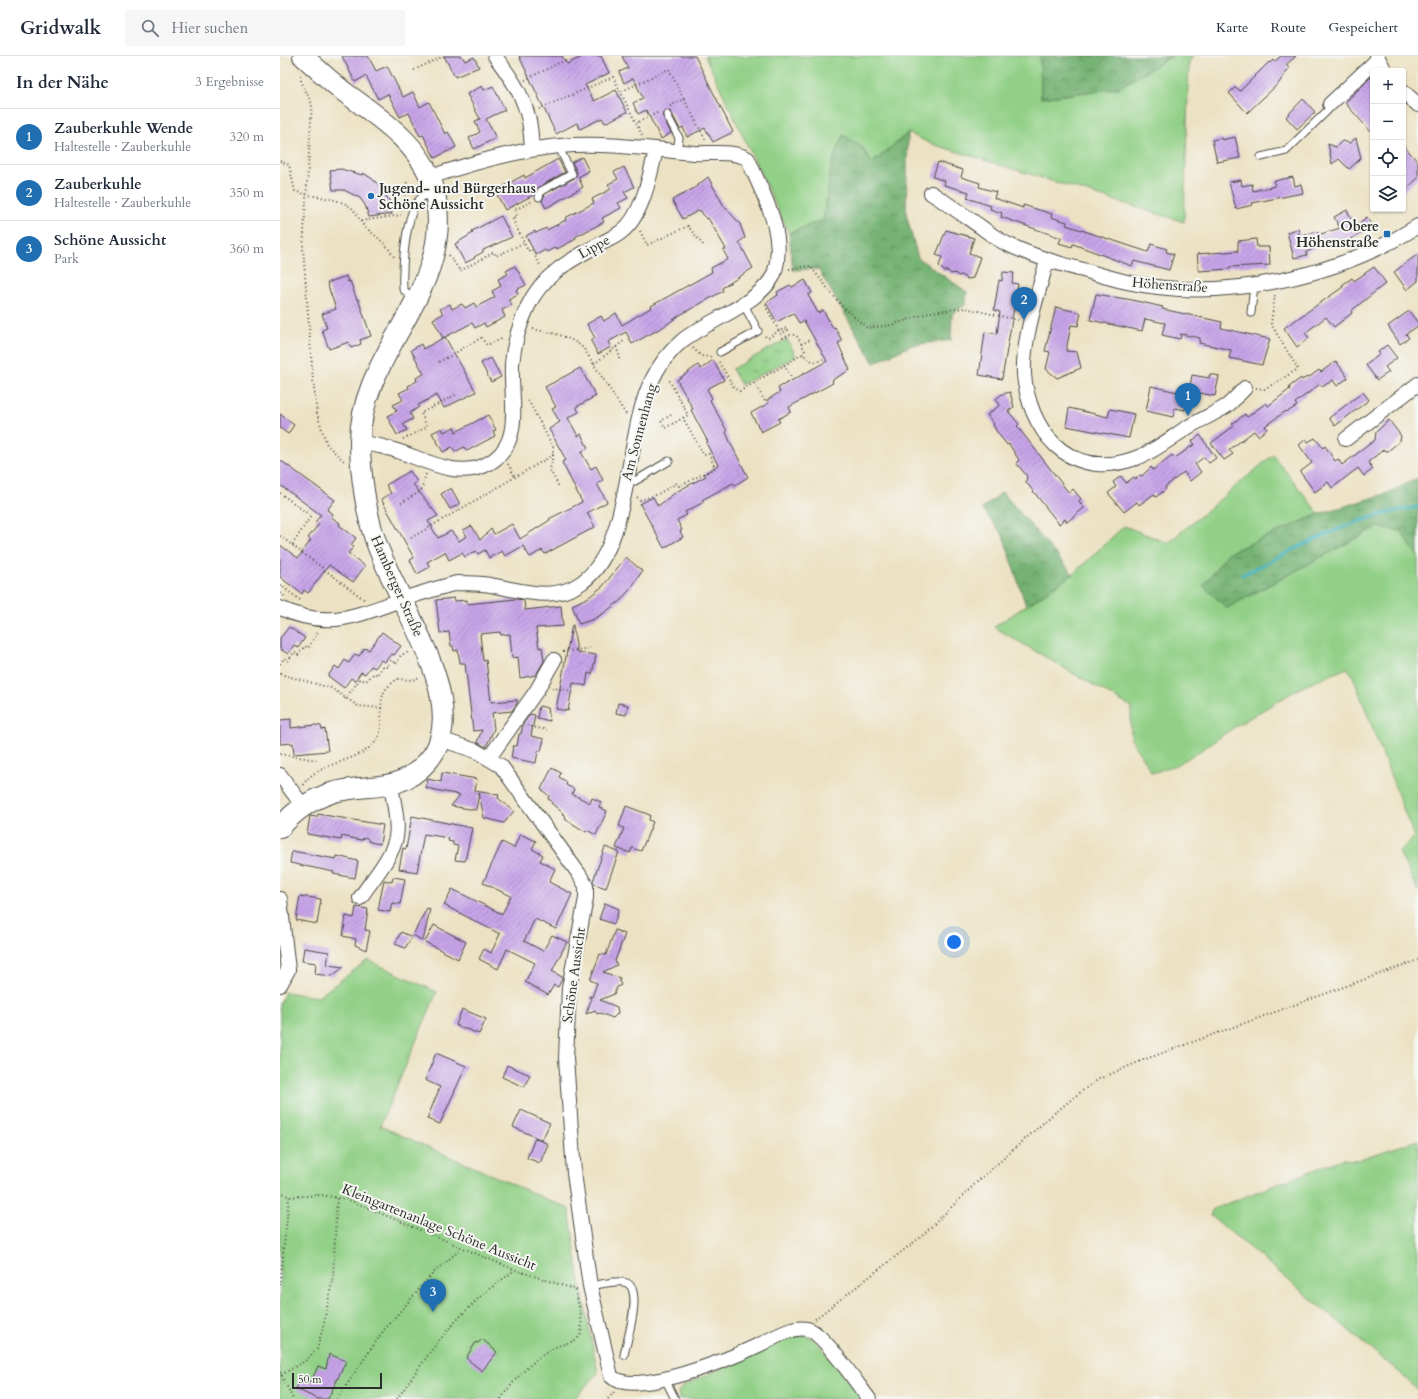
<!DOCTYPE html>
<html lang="de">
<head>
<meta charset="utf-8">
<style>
  body { margin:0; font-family:Cardo,serif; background:#f6f6f7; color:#1f2937 }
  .controls { position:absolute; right:12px; top:12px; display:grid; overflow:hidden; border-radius:4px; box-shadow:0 1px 3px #0004 }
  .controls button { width:36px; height:36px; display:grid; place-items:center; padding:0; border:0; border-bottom:1px solid #e0e1e3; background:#fff; color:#1f2937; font:20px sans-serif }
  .scale { position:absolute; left:12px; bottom:10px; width:90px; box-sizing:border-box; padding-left:4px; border:2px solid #2b2b2b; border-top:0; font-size:11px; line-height:14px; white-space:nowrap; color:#2b2b2b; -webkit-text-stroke:3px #f6f6f2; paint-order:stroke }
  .you { position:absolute; left:674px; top:886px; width:14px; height:14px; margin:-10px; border:3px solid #fff; border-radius:50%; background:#1a73e8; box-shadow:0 0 0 6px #1a73e833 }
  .badge { display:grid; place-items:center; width:26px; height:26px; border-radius:50%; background:#1f6fb2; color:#fff; font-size:13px; font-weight:700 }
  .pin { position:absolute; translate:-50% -33px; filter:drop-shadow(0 1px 2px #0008) }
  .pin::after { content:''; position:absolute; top:21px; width:14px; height:12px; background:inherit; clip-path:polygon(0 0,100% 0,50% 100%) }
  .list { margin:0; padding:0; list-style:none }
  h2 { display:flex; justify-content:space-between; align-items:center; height:52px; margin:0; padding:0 16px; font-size:17px }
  h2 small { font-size:13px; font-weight:400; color:#747a83 }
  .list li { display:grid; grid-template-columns:26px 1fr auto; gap:12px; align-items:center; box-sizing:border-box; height:56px; padding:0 16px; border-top:1px solid #e0e1e3 }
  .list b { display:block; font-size:15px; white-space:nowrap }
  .list p { margin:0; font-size:13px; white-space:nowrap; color:#747a83 }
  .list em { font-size:13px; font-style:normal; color:#747a83 }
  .icon { flex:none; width:22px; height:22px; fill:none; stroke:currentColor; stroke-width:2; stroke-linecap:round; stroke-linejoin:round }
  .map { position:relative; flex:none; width:1138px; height:1343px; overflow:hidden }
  header { display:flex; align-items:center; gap:24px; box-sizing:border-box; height:56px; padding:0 20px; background:#fff; border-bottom:1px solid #e0e1e3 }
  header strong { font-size:19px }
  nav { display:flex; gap:22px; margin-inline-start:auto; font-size:14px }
  .search { width:280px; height:36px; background:#f6f6f7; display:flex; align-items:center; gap:10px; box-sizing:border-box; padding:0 14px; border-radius:4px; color:#747a83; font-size:15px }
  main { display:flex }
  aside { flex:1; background:#fff }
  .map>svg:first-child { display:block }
  .green { fill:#91d086; stroke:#5e7e58 }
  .forest { fill:url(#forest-crowns); stroke:#506e4f }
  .park { fill:url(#park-tufts); stroke:#5e7e58 }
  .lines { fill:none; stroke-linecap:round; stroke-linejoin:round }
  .stream { stroke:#3fb0b8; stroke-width:3.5 }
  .building { fill:url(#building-hatch) }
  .lane-casing { stroke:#484642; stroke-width:9 }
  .street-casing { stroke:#484642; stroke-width:16 }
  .secondary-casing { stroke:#484642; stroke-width:22 }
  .path { stroke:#484642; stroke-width:2; stroke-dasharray:1 3; stroke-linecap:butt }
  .lane { stroke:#fff; stroke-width:7 }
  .street { stroke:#fff; stroke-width:14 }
  .secondary { stroke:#fff; stroke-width:20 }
  .poi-dot { fill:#1f6fb2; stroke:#f6f6f2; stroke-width:1.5 }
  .labels { text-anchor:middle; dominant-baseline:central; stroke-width:4; stroke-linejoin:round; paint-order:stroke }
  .poi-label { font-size:14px; font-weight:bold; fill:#2b2b2b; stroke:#f6f6f2; text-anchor:start }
  .street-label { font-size:14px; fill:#2b2b2b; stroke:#f6f6f2 }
</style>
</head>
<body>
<header>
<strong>Gridwalk</strong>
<div class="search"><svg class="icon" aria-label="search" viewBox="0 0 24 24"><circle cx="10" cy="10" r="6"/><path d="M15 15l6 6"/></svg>Hier suchen</div>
<nav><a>Karte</a><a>Route</a><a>Gespeichert</a></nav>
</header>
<main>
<aside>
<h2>In der Nähe<small>3 Ergebnisse</small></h2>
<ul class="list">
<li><span class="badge">1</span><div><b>Zauberkuhle Wende</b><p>Haltestelle · Zauberkuhle</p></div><em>320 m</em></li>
<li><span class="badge">2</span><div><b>Zauberkuhle</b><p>Haltestelle · Zauberkuhle</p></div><em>350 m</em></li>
<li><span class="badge">3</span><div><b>Schöne Aussicht</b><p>Park</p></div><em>360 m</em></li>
</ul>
</aside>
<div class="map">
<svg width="1138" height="1343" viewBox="0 0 1138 1343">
  <defs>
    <pattern id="forest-crowns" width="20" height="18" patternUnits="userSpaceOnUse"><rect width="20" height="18" fill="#74b273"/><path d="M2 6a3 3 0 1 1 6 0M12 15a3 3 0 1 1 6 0" fill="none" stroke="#5f915f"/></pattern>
    <pattern id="park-tufts" width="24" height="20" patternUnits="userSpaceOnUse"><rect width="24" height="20" fill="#91d086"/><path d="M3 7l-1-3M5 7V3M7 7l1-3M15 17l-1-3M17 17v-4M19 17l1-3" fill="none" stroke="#77a96e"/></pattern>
    <pattern id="building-hatch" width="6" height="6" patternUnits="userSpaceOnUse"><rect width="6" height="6" fill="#c8a4e9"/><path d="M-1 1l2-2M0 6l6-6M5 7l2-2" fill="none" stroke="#a386bd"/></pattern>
  </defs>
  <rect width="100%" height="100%" fill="#f6f6f2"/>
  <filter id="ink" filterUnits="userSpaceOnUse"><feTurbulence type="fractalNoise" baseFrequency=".025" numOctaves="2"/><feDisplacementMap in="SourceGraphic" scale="8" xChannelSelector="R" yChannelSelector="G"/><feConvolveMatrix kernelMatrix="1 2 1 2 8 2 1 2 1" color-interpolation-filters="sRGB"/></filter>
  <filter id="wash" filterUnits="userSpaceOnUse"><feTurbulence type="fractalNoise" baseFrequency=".012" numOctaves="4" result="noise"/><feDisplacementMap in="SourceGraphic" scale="16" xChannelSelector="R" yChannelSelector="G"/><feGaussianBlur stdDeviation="0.9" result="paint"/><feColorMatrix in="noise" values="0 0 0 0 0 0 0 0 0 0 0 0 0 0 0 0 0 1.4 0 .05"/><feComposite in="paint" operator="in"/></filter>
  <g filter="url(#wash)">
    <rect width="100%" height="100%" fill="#ece2c3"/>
    <path class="green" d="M 425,0 L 760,0 L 761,42 L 838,32 L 892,0 L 913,0 L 909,5 L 904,166 L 649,87 L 628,77 L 592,107 L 582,91 L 563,79 L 552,107 L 543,164 L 509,177 Z
      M 993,399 L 1039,458 L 948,497 L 947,552 L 1097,471 L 1121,474 L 1138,501 L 1138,835 L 1119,796 L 1134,781 L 1072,618 L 1067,612 L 1020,632 L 956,670 L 920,695 L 896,709 L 872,717 L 851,683 L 851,651 L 714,571 L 793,518 L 844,470 L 888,487 Z
      M 88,904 L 157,936 L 100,1070 L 289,1153 L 300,1226 L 318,1317 L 294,1343 L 0,1343 L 0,947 L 5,936 L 38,941 Z
      M 1138,1084 L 1138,1335 L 1119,1316 L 930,1159 L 933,1153 L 1062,1103 L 1077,1104 Z
      M 525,1279 L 534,1283 L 584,1343 L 399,1343 L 398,1336 L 403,1330 L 506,1282 Z"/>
    <path class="forest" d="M 760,0 L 892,0 L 838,32 L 761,42 Z
      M 628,77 L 626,158 L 638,202 L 687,236 L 686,248 L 672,258 L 671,284 L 632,289 L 594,307 L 538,213 L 513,214 L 509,177 L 543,164 L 552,107 L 563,79 L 582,91 L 592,107 Z
      M 1138,422 L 1138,501 L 1121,475 L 1097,471 L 947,552 L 923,530 L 948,497 L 1039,458 L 1108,437 Z
      M 722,436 L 793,518 L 746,550 L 723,479 L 702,453 Z"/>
    <path class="park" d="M 507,283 L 516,300 L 461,329 L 452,313 Z"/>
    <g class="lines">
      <path class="stream" d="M 962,519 C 1018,492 1075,459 1138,451"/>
    </g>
    <g id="blocks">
      <path class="building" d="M 62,0 L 88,0 L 96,15 L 107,10 L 123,41 L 133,36 L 140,51 L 149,46 L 165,78 L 168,76 L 176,91 L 155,102 L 143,79 L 140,80 L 129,57 L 120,61 L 108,38 L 98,43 L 86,20 L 75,26 Z
        M 164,0 L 182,0 L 185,5 L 194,1 L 199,11 L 175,21 Z
        M 239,0 L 282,0 L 287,8 L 304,0 L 321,0 L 329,17 L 305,29 L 314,45 L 336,34 L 347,56 L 325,67 L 322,62 L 300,73 L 297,67 L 276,78 Z
        M 342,0 L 415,0 L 453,76 L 433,86 L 425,72 L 407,81 L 403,71 L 400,73 L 391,56 L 387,54 L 383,56 L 382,59 L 391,77 L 381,83 L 366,54 L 358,58 L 353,47 L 363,42 L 353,22 L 344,27 L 339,16 L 348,12 Z
        M 1001,0 L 1016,0 L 1006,9 L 1009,12 L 999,27 L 967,57 L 949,37 L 956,31 L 960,35 L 989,6 L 990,7 L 993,4 L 994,6 Z
        M 1093,19 L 1093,78 L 1065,47 Z
        M 202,30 L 204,34 L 213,30 L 225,54 L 206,63 L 216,82 L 194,93 L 189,82 L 200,76 L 195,65 L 200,63 L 187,38 Z
        M 1023,43 L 1035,56 L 1017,73 L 1006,61 Z
        M 955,81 L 960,102 L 937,106 L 932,84 L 941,82 L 942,84 Z
        M 1076,82 L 1081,102 L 1069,113 L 1059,103 L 1052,108 L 1048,88 L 1056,91 L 1062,85 L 1070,87 Z
        M 1123,89 L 1138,106 L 1138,122 L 1123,136 Z
        M 302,101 L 309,115 L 298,121 L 303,131 L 266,152 L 262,145 L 265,138 L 296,121 L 297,116 L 292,106 Z
        M 278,103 L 285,116 L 259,131 L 255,138 L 225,154 L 215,135 L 244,119 L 245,122 Z
        M 658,106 L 683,114 L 681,121 L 700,127 L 699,131 L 716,136 L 714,142 L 743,152 L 743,149 L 772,158 L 771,161 L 787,166 L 786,169 L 868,196 L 871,188 L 887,193 L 886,196 L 894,198 L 889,214 L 854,205 L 852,210 L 793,188 L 792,191 L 779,187 L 781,182 L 721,161 L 722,157 L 710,153 L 711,150 L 687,142 L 689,136 L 664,129 L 665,125 L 653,121 Z
        M 344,111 L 354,131 L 344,136 L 348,142 L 338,147 L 341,152 L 322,162 L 324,166 L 295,181 L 296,183 L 277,193 L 276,191 L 267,196 L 265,194 L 256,199 L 246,180 L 255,175 L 256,177 L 266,172 L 267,174 L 286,164 L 285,162 L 314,147 L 312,143 L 331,133 L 328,128 L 338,123 L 334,116 Z
        M 61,113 L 82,119 L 83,117 L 91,122 L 99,129 L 110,146 L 112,158 L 89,161 L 85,149 L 80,142 L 64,134 L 53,134 L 50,114 Z
        M 428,121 L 445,152 L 446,152 L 460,168 L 465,182 L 459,186 L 473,212 L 442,232 L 443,235 L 400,259 L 383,271 L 352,288 L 346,276 L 328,286 L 331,291 L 318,298 L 311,285 L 315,282 L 307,268 L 321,260 L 324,265 L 336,257 L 342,269 L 372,251 L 371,250 L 432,216 L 431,212 L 448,203 L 443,194 L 446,193 L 428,162 L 426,163 L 420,154 L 403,163 L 392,144 L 413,133 Z
        M 1013,121 L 1015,130 L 1021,128 L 1023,137 L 972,147 L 973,149 L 956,153 L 949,126 L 961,124 L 962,130 L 972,128 L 973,135 L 995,130 L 994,125 Z
        M 1067,154 L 1075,170 L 1087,161 L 1092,171 L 1067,185 L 1063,184 L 1041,190 L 1026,196 L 1027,199 L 1014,202 L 1007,176 L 1018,173 L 1020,180 L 1037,175 L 1038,179 L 1060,172 L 1054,161 Z
        M 221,160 L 232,181 L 203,194 L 203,196 L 194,201 L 195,202 L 185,207 L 175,188 L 193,177 L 192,175 Z
        M 666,174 L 694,182 L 689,197 L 700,201 L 693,222 L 687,223 L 682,219 L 678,220 L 675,217 L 671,218 L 668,215 L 664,215 L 659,210 L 662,201 L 656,199 Z
        M 976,183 L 977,191 L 989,191 L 990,209 L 949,211 L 949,213 L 919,215 L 917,198 L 958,195 L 958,185 Z
        M 1138,198 L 1138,225 L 1127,234 L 1114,216 Z
        M 235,210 L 246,229 L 236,234 L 238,238 L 228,243 L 232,249 L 222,254 L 225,261 L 206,271 L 204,267 L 195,272 L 192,267 L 163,282 L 153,263 L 163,258 L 160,253 L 170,248 L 172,253 L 182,248 L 185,252 L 194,247 L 196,251 L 215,241 L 212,235 L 221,230 L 218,223 L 228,218 L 226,215 Z
        M 1094,211 L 1106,227 L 1071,255 L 1072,257 L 1054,271 L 1046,261 L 1025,277 L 1029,282 L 1017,291 L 1004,272 L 1063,231 L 1062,229 L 1072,222 L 1074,225 Z
        M 723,216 L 734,217 L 732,227 L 738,228 L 722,323 L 699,319 L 705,276 L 717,278 L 720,256 L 714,254 L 719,224 L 722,225 Z
        M 66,220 L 68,226 L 70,225 L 77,244 L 78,243 L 91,280 L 80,284 L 81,288 L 71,292 L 69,286 L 49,293 L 42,274 L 47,272 L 42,258 L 56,253 L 47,227 Z
        M 525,224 L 532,237 L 528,239 L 538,257 L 543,254 L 553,272 L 555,271 L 562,285 L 558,287 L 570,314 L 552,324 L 553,327 L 509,351 L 511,356 L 498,363 L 500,366 L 481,376 L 471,357 L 489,347 L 487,344 L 500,336 L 498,332 L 547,305 L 524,265 L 519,267 L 513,257 L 497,266 L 486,247 L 498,239 L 497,236 L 510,229 L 512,231 Z
        M 816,238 L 852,244 L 883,251 L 882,253 L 942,266 L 941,272 L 990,283 L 982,309 L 949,302 L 951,294 L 919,287 L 920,282 L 901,278 L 900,283 L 882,279 L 885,267 L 865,263 L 862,275 L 810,264 Z
        M 776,251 L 801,257 L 798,270 L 791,269 L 786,295 L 797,296 L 801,312 L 777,322 L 766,313 L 770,296 L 765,295 Z
        M 1129,255 L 1138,267 L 1138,270 L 1126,278 L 1129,282 L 1120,288 L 1108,270 Z
        M 165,281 L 196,336 L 164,352 L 157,339 L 138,349 L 139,351 L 130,357 L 133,363 L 123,368 L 127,374 L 117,379 L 107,360 L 117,355 L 113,349 L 123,344 L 119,337 L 129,332 L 128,330 L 137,325 L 136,322 L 144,318 L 131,294 L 141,288 L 143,293 Z
        M 1107,289 L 1117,302 L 1105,311 L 1109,316 L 1097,324 L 1086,309 L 1100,298 L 1098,296 Z
        M 211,302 L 221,321 L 211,326 L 201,307 Z
        M 433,304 L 444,324 L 427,333 L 432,342 L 430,344 L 447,375 L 446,376 L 451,388 L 468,421 L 455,429 L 453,427 L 422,444 L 424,446 L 405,456 L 407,459 L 397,464 L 402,474 L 400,475 L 403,481 L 384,492 L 360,448 L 373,441 L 378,450 L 396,436 L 426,420 L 424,418 L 438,409 L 426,387 L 428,386 L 411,354 L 413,353 L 397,324 L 418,309 L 421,313 Z
        M 1056,305 L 1068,322 L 1057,330 L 1053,324 L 1042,331 L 1040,328 L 1015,347 L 1017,350 L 1007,356 L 1006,355 L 985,370 L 987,373 L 978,380 L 974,375 L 949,394 L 953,398 L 944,404 L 931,387 L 954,370 L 952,368 L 965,358 L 967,361 L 986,347 L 988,350 L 1010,333 L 1009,331 L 1021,322 L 1022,324 L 1027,321 L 1028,322 L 1039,314 L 1041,316 Z
        M 300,312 L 316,340 L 296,351 L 299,356 L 288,362 L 298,380 L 301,378 L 308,392 L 301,396 L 311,413 L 316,410 L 323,424 L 317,428 L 327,446 L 307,457 L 315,471 L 265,498 L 262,494 L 250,501 L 243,490 L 225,500 L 222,495 L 209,502 L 205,494 L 198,498 L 196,495 L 185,501 L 182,497 L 169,504 L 165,496 L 147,506 L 150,511 L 137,518 L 130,504 L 134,502 L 101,443 L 111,437 L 106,429 L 130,415 L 137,426 L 133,428 L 158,460 L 148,465 L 158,482 L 171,475 L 179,485 L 187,480 L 183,474 L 192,470 L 200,484 L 211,473 L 214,478 L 232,468 L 240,483 L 270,464 L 269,463 L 302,446 L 282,406 L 286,404 L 269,373 L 280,366 L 272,353 L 276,351 L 265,331 Z
        M 930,318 L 939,320 L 935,340 L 909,335 L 905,354 L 895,352 L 893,361 L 866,355 L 871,330 L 897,336 L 898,333 L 909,335 L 912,319 L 929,322 Z
        M 730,336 L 734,351 L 728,355 L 739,368 L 737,370 L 789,437 L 793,433 L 801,443 L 799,445 L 804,452 L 787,466 L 785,463 L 779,468 L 746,426 L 747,420 L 736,407 L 739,404 L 729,388 L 727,389 L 717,376 L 713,369 L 714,368 L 707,359 L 720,349 L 716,343 L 722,338 Z
        M 1083,336 L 1089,344 L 1055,370 L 1049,362 Z
        M 789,352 L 828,361 L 830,353 L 854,358 L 849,382 L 786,370 Z
        M 0,358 L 14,369 L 8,378 L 0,372 Z
        M 208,359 L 216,374 L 213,375 L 215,380 L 187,395 L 184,391 L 175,396 L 172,391 L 163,396 L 152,377 L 162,372 L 164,376 L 174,371 L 176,376 Z
        M 1109,364 L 1121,380 L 1120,385 L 1108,395 L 1103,394 L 1088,406 L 1093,413 L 1084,420 L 1078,412 L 1052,432 L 1048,426 L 1035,436 L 1020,416 L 1032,407 L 1019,389 L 1026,383 L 1028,386 L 1035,382 L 1043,392 L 1045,390 L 1055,405 L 1058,403 L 1062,409 L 1095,384 L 1096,376 Z
        M 920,379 L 936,402 L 929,407 L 924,401 L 915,408 L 921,416 L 910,425 L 904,416 L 885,431 L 886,433 L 876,441 L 874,438 L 859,449 L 857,446 L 844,456 L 828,437 L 836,431 L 833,426 L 841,420 L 846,427 L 854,421 L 856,423 L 860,419 L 862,420 L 871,411 L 873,414 L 892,399 L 895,402 L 915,388 L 912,385 Z
        M 0,404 L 55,444 L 47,454 L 53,458 L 51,461 L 60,467 L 59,469 L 76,482 L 71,489 L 74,491 L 68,497 L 85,510 L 73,526 L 49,509 L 28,537 L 24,534 L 22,538 L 0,521 L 0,489 L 18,502 L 31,484 L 28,482 L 39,468 L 35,466 L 41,459 L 0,429 Z
        M 171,432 L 180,448 L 170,453 L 161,438 Z
        M 346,501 L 362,515 L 352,531 L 340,545 L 324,557 L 314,563 L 299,568 L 292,549 L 309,541 L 323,530 Z
        M 174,542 L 175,545 L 187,544 L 187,548 L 236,543 L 244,544 L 245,554 L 281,550 L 283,570 L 256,572 L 259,592 L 262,591 L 264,605 L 256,619 L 240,622 L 238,601 L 232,602 L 230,578 L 221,579 L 220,576 L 200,578 L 203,605 L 206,604 L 211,646 L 237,644 L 237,647 L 232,655 L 212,657 L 214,673 L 206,691 L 197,686 L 202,674 L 193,675 L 185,607 L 180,607 L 178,594 L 174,595 L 173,590 L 171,590 L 169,576 L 160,577 L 156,544 Z
        M 292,569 L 293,569 L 297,596 L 316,599 L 312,618 L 308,617 L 306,630 L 293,627 L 288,655 L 276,653 Z
        M 9,571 L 25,582 L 18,592 L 14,589 L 8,598 L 0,593 L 0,582 Z
        M 102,576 L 121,590 L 114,599 L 111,598 L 105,606 L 101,604 L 95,612 L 91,610 L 85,618 L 81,616 L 75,625 L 71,622 L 64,632 L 48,620 L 55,610 L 59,613 L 65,604 L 69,607 L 75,598 L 79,600 L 85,592 L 89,594 Z
        M 338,647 L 348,649 L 346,659 L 336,657 Z
        M 259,650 L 268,652 L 270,665 L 257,662 Z
        M 250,658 L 255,659 L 251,680 L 264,683 L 261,695 L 258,695 L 256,707 L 231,702 L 233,690 L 237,690 L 239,678 L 241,678 L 243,668 Z
        M 11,663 L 11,672 L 35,669 L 41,670 L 42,674 L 45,673 L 48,695 L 14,698 L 13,687 L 0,688 L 0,664 Z
        M 272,712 L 281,717 L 279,721 L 287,726 L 286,729 L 294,733 L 292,738 L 310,747 L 312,742 L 321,746 L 319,751 L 327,755 L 316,779 L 307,774 L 306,776 L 285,763 L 286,761 L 282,759 L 283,757 L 271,747 L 272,745 L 268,743 L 269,740 L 261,733 Z
        M 162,717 L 197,723 L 195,735 L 219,739 L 218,742 L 234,755 L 224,767 L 204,762 L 199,737 L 196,754 L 171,750 L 180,739 L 146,732 L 148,723 L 161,726 Z
        M 346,750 L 370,759 L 369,764 L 373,766 L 361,795 L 352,792 L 350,797 L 336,792 L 344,772 L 339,770 Z
        M 38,758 L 103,769 L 100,788 L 90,786 L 86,781 L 81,784 L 62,780 L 61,784 L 27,778 L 30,760 L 37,761 Z
        M 132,760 L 192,772 L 185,805 L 175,804 L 178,790 L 173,789 L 173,786 L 168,785 L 169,782 L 144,778 L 137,816 L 119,813 L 123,792 L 126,793 Z
        M 240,778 L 256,785 L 252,793 L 263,799 L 260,805 L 275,813 L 269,826 L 292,838 L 276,873 L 255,863 L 244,885 L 263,895 L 272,879 L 287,886 L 272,915 L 282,921 L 282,923 L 278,931 L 274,929 L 268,939 L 245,926 L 255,907 L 227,893 L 218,913 L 199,903 L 204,893 L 211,897 L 220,878 L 164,849 L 172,833 L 222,858 L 231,840 L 203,827 L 222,786 L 234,792 Z
        M 325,791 L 339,796 L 326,832 L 314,828 L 313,825 Z
        M 12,795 L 56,803 L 57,800 L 78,805 L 75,822 L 53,818 L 54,816 L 10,807 Z
        M 113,821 L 125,823 L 120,848 L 112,847 L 110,856 L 98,854 L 104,824 L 112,826 Z
        M 20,840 L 41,843 L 37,868 L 16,864 Z
        M 325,847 L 339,853 L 334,868 L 319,863 Z
        M 76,851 L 88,853 L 85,874 L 90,875 L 86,894 L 75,889 L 76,883 L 63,880 L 66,860 L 74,862 Z
        M 147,852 L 150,853 L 143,885 L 133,879 Z
        M 154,869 L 186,886 L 178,903 L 145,886 Z
        M 335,874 L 345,878 L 335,905 L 337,909 L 323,916 L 340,922 L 339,925 L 341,929 L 337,931 L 334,938 L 320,944 L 337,951 L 338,957 L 333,962 L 320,957 L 317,958 L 315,954 L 306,958 L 311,944 L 309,940 L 312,941 L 317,927 L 310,924 L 320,898 L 326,899 Z
        M 121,876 L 132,881 L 125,892 L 115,888 Z
        M 24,892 L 49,896 L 47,909 L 64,911 L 52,920 L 35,918 L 36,907 L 22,905 Z
        M 182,953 L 206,963 L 199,978 L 176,969 Z
        M 156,997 L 186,1010 L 160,1068 L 147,1063 L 160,1031 L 145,1024 Z
        M 227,1009 L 250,1019 L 244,1031 L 222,1021 Z
        M 241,1054 L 270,1067 L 262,1084 L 233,1071 Z
        M 255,1082 L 268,1088 L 260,1107 L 247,1102 Z
        M 202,1283 L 217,1296 L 202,1315 L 186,1302 L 196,1286 L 198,1287 Z
        M 49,1298 L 66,1305 L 48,1343 L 38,1343 L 16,1333 L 21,1321 L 31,1326 L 38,1310 L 46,1313 Z"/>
    </g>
  </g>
  <g filter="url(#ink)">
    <use href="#blocks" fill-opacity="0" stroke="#484642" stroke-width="1"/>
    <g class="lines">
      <defs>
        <path id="lane" d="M 387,59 L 399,82 L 397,95
          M 981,101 L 1006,95 L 1048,54 L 1050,48
          M 259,141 L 261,135 L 292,118 L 282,98 L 281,90
          M 134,244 L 123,233 C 122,213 125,155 141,142 C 144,139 149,138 153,137
          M 971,257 L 974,229
          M 440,296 L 478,275 L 463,247
          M 347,421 L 355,425 L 389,405
          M 310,1230 C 319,1229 338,1223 347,1227 C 363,1235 347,1284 344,1299
          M 388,1329 L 395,1343"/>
        <path id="street" d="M 215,0 C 228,18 241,35 247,57 C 251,68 251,82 252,94
          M 1097,0 L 1105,15
          M 1123,35 L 1138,49
          M 1050,48 L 1098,3
          M 651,137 C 668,148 685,160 701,171 C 709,177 718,184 727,188 C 752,200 779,208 807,215 C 820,219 834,223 847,226 C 942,247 1057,221 1138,170
          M 767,205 C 758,238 739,293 745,327 C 755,385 796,424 856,402 C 872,397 891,382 905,373 C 919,364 935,358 948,349 C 954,344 960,337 965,332
          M 1066,383 L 1138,328
          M 80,387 C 89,388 98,389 107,392 C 137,399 171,423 203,410 C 246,392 230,344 232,308 C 234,286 239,269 248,250 C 262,219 292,203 320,188 C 327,184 335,181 341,176 C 363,160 370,118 376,94
          M 0,552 C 48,574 75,560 121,544 C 140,537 159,532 177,527 C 190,527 203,527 215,530 C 244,535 274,546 301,527 C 353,491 344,379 372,324 C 379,309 390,295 403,284 C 427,265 487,244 495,215 C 506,176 482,137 468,103 C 454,94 430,98 414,97 C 370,93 324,86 280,90 C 236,94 192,107 150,121
          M 160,683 L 196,695 L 221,710 L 299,818 L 306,830 L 306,842 L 289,932 L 286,1002 L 294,1117 L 310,1230 L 331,1320 C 353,1343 452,1302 481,1288 C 494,1282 512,1270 527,1273 C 542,1275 578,1329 589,1343
          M 209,702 L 257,634 L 274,604
          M 0,719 L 23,750
          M 80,842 C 91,825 113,800 116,781 C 119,764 113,745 111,729
          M 0,843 L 8,914 L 0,929"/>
        <path id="secondary" d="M 0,772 C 14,755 30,744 51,737 C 87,726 117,739 146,707 C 152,701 158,691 160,683 C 177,624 113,539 95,483 C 86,458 80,414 80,387 C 79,295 176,235 155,137 C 144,89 99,62 63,35 C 49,24 36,12 23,0"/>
      </defs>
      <use href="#lane" class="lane-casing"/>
      <use href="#street" class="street-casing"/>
      <use href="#secondary" class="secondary-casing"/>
      <path class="path" d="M 134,14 L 164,0
        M 21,20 L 21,25 L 32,48 L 23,192 L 33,324 L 37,358 L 47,389 L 64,405
        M 245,24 L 287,3
        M 342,35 L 389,13 L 404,43
        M 390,50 L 404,43 L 426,85
        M 259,53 L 333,21 L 356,67
        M 362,79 L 356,67 L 379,56
        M 0,105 L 9,109 L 15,135 C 32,142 53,140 69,150 C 77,155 79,166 86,172 C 97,181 107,188 114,201
        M 251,146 L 234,154 L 237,160 L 232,162 L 248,195 L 251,193 L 261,211
        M 122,155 L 127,125
        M 81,165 L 121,159
        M 360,175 L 367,189 L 408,170 L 423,189
        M 169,199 L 180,215 L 214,196 L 216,200 L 244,187
        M 509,213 L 530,210 L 561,249 L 587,272 L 612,269 L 651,256 L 685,252 L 738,264
        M 485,249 L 499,275 L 507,272 L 508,274 L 501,278 L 503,282 L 512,278 L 518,281 L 525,295 L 523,298
        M 253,273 C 270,277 290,279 304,293 L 347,360
        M 485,280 L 488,282 L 499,275
        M 521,288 L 530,284
        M 336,291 L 340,301 L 338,304
        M 413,292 L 421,300 L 433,301
        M 159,306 L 201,282 L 207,289 L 224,282
        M 439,306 L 455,333 L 460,335 L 523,298 C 530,305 534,308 543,303
        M 314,308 L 345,284
        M 504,309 L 511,321
        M 474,327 L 485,345
        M 976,332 L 985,333 L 1018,313 L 991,268 L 995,239
        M 391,359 L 381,365 L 385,372 L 403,362
        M 123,383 L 147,371 L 141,357 L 177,338
        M 273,399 L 270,414 L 279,431
        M 228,408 L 235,421
        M 0,437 L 31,460 L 12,489
        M 357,441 L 360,444 L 376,439 L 397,427 L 399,430 L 435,412 L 429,398 L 424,399 L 403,362 L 408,359 L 388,322
        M 121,447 L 141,435 L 146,418
        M 0,480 L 85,544
        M 131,482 L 273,399 L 273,391 L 247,342
        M 0,529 L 20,544 L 18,546
        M 0,537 L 4,540
        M 283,596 L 311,592
        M 0,608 L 4,602 L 8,605 L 14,596 L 18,599 L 25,590 L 28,592 L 39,575
        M 0,618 L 51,632 L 78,650 L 102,652
        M 272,632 L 292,635
        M 65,643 L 80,623 L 86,625 L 94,617 L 97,619 L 103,610 L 107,611 L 111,604 L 116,608 L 121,599 L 129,596
        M 247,670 L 267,674
        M 0,698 L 37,704
        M 23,729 C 37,705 79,708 97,684 C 105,673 97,644 106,633 C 109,629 114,626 117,623 L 132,624 L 140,621
        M 0,1135 L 9,1141 L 41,1139 L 67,1143 L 235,1214 L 297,1234
        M 0,1229 L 9,1141
        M 535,1263 L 642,1180 L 696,1127 L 771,1060 L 802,1035 L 819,1023 L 863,1004 L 1138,904
        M 0,1316 L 13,1343
        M 1,1319 L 25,1305 L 37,1293 L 44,1267 L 53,1221 L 57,1141
        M 57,1343 L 104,1274 L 155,1215 L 181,1193
        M 117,1343 C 141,1309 163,1275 194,1247 C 206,1234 221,1225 235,1214
        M 221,1343 C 236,1321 253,1303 276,1291 C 284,1287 296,1287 300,1279 C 305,1269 297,1244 295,1233
        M 328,1343 L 334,1336"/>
      <use href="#lane" class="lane"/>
      <use href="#street" class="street"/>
      <use href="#secondary" class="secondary"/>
    </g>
  </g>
  <g class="poi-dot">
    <circle cx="91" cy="140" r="4"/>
    <rect x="1103" y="174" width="8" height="8" rx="2"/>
  </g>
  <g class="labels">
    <g class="poi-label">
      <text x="99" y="132">Jugend- und Bürgerhaus<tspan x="99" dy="16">Schöne Aussicht</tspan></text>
      <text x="1099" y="170" text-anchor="end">Obere<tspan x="1099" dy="16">Höhenstraße</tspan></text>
    </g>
    <g class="street-label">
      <text transform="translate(314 191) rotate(-29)">Lippe</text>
      <text transform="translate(890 229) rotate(4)">Höhenstraße</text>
      <text transform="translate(359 376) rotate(-75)">Am Sonnenhang</text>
      <text transform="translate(117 530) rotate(66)">Hamberger Straße</text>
      <text transform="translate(294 919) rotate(-82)">Schöne Aussicht</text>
      <text transform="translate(159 1171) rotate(22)">Kleingartenanlage Schöne Aussicht</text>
    </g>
  </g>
</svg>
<div class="controls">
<button>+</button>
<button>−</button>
<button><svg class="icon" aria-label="locate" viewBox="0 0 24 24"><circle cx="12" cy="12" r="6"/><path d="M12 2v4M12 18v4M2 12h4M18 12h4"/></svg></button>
<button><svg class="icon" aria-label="layers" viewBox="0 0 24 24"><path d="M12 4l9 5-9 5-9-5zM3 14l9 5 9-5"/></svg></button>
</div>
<div class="scale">50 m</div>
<div class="you"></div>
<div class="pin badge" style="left:908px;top:360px">1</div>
<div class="pin badge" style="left:744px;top:264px">2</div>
<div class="pin badge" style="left:153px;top:1256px">3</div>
</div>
</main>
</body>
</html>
